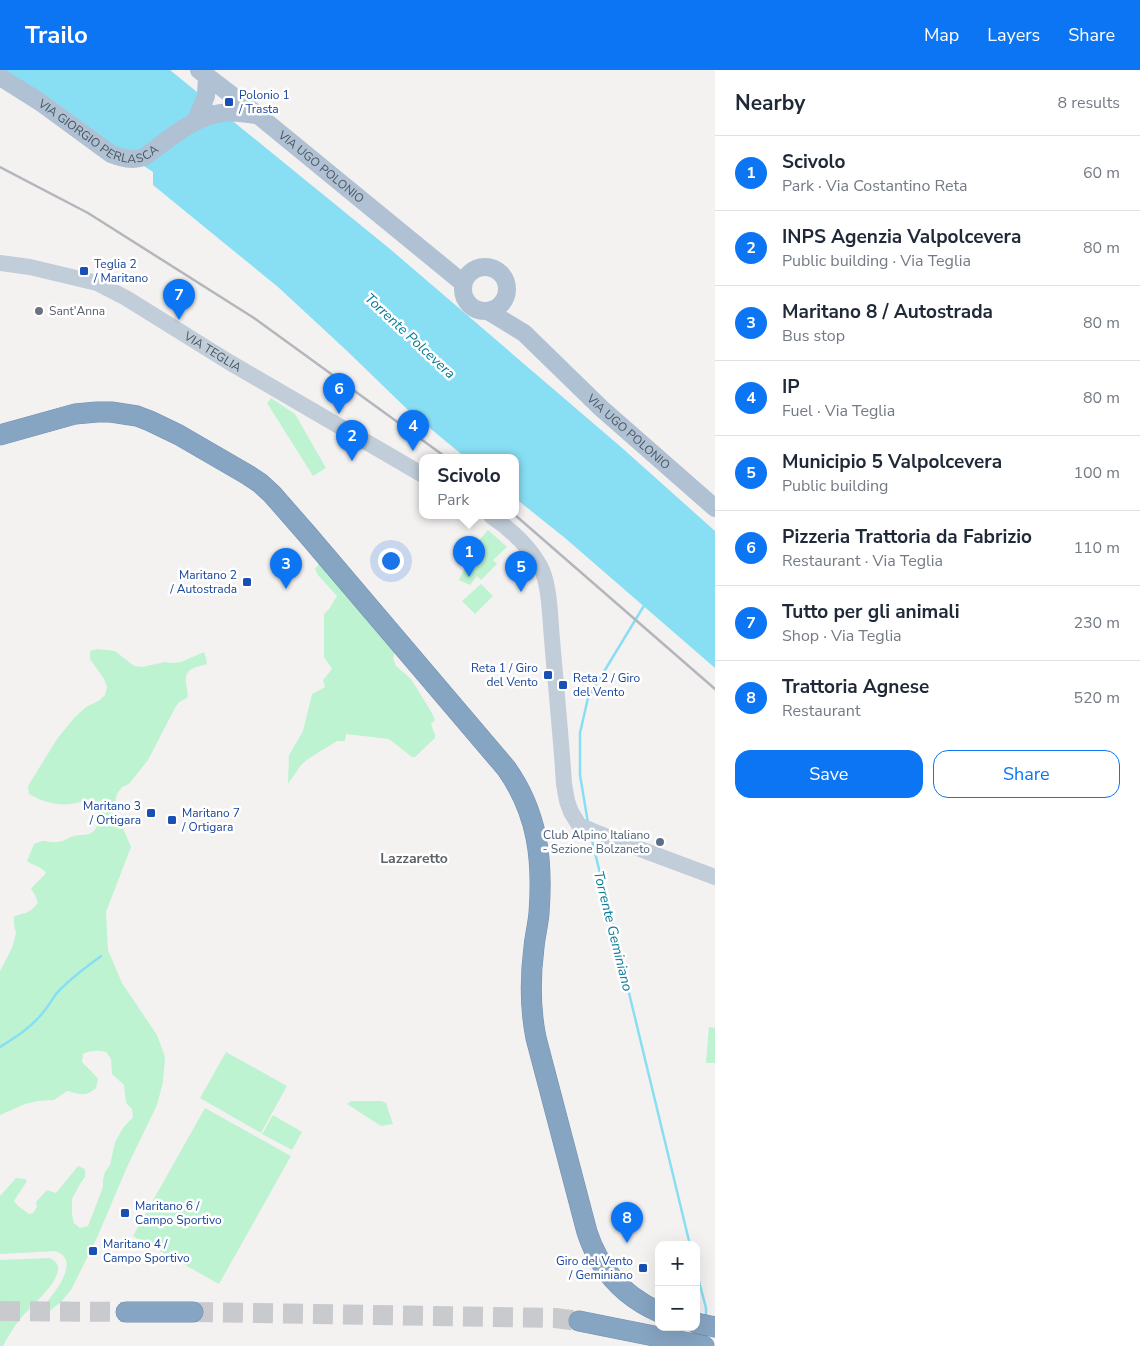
<!DOCTYPE html>
<html lang="en">
<head>
<meta charset="utf-8">
<style>
  body { margin:0; font-family:"Nunito Sans",sans-serif; background:#f2f2f3; color:#1f2937 }
  .controls { position:absolute; right:15px; bottom:15px; display:grid; overflow:hidden; border-radius:10px; box-shadow:0 5px 20px #0002 }
  .controls button { width:45px; height:45px; display:grid; place-items:center; padding:0; border:0; border-bottom:1px solid #e0e1e3; background:#fff; color:#1f2937; font:25px sans-serif }
  .you { position:absolute; left:390px; top:490px; width:18px; height:18px; margin:-12px; border:4px solid #fff; border-radius:50%; background:#1a73e8; box-shadow:0 0 0 8px #1a73e833 }
  .badge { display:grid; place-items:center; width:32px; height:32px; border-radius:50%; background:#0c75f3; color:#fff; font-size:16px; font-weight:700 }
  .pin { position:absolute; translate:-50% -41px; filter:drop-shadow(0 1px 2px #0008) }
  .pin::after { content:''; position:absolute; top:26px; width:18px; height:15px; background:inherit; clip-path:polygon(0 0,100% 0,50% 100%) }
  .popup { position:absolute; left:419px; top:384px; width:100px; height:65px; box-sizing:border-box; display:grid; place-content:center; border-radius:10px; background:#fff; filter:drop-shadow(0 1px 4px #0005); font-size:16px; white-space:nowrap; color:#747a83 }
  .popup b { font-size:19px; color:#1f2937 }
  .popup::after { content:''; position:absolute; left:50%; top:100%; margin-left:-10px; border:10px solid transparent; border-top-color:#fff }
  .list { margin:0; padding:0; list-style:none }
  h2 { display:flex; justify-content:space-between; align-items:center; height:65px; margin:0; padding:0 20px; font-size:21px }
  h2 small { font-size:16px; font-weight:400; color:#747a83 }
  .list li { display:grid; grid-template-columns:32px 1fr auto; gap:15px; align-items:center; box-sizing:border-box; height:75px; padding:0 20px; border-top:1px solid #e0e1e3 }
  .list b { display:block; font-size:19px; white-space:nowrap }
  .list p { margin:0; font-size:16px; white-space:nowrap; color:#747a83 }
  .list em { font-size:16px; font-style:normal; color:#747a83 }
  .actions { display:flex; gap:10px; padding:15px 20px }
  .actions a { flex:1; padding:11px 0; border:1px solid #0c75f3; border-radius:15px; text-align:center; font-size:18px; color:#0c75f3 }
  .actions .main { background:#0c75f3; color:#fff }
  .map { position:relative; flex:none; width:715px; height:1276px; overflow:hidden }
  header { display:flex; align-items:center; gap:30px; box-sizing:border-box; height:70px; padding:0 25px; background:#0c75f3; color:#fff }
  header strong { font-size:24px }
  nav { display:flex; gap:28px; margin-inline-start:auto; font-size:18px }
  main { display:flex }
  aside { flex:1; background:#fff }
  .map>svg:first-child { display:block }
  .green { fill:#bef3d1 }
  .water { fill:#88dff3 }
  .lines { fill:none; stroke-linecap:round; stroke-linejoin:round }
  .stream { stroke:#88dff3; stroke-width:2.5 }
  .motorway-tunnel { stroke:#c9cacd; stroke-width:20; stroke-dasharray:20 10; stroke-linecap:butt }
  .motorway-casing { stroke:#7190af; stroke-width:21 }
  .secondary { stroke:#c1cdd9; stroke-width:16 }
  .primary { stroke:#afc1d2; stroke-width:18 }
  .motorway { stroke:#86a5c3; stroke-width:20 }
  .rail { stroke:#b3b7bc; stroke-width:2.5 }
  .transit-dot { fill:#1a4fb4; stroke:#fff; stroke-width:2 }
  .worship-dot { fill:#6b7280; stroke:#fff; stroke-width:2 }
  .service-dot { fill:#5c6f8a; stroke:#fff; stroke-width:2 }
  .labels { text-anchor:middle; dominant-baseline:central; stroke-width:5; stroke-linejoin:round; paint-order:stroke }
  .transit-label { font-size:12px; fill:#164399; stroke:#fff; text-anchor:start }
  .street-label { font-size:12px; fill:#485561; stroke:#fff }
  .worship-label { font-size:12px; fill:#5b616d; stroke:#fff; text-anchor:start }
  .service-label { font-size:12px; fill:#4e5e75; stroke:#fff; text-anchor:end }
  .water-label { font-size:14px; font-style:italic; fill:#057b97; stroke:#fff }
  .neighbourhood-label { font-size:14px; font-weight:bold; fill:#5d6267; stroke:#fff }
</style>
</head>
<body>
<header>
<strong>Trailo</strong>
<nav><a>Map</a><a>Layers</a><a>Share</a></nav>
</header>
<main>
<div class="map">
<svg width="715" height="1276" viewBox="0 0 715 1276">
  <rect width="100%" height="100%" fill="#f4f1f1"/>
  <path class="green" d="M 271,328 L 295,344 L 326,398 L 313,406 L 267,333 Z
    M 488,460 L 507,477 L 493,490 L 497,494 L 481,510 L 477,506 L 470,515 L 459,510 L 465,498 L 460,493 Z
    M 322,490 L 396,580 L 393,588 L 396,596 L 411,609 L 432,643 L 435,650 L 431,654 L 435,665 L 435,668 L 415,687 L 412,687 L 389,669 L 346,664 L 345,671 L 337,671 L 308,689 L 301,695 L 288,714 L 289,685 L 303,661 L 312,624 L 325,617 L 323,610 L 332,599 L 324,587 L 324,544 L 329,539 L 337,526 L 318,505 L 315,499 Z
    M 481,514 L 493,526 L 475,544 L 462,531 Z
    M 98,579 L 115,581 L 134,596 L 142,597 L 165,592 L 173,593 L 181,592 L 204,582 L 206,588 L 207,594 C 197,597 185,598 186,611 C 186,619 189,620 187,628 L 179,632 L 175,638 L 148,690 L 129,714 L 122,717 L 117,724 L 115,732 L 115,740 L 131,777 L 106,842 L 108,880 L 122,913 L 157,965 L 165,987 L 163,1012 L 157,1035 L 127,1097 L 96,1170 L 71,1220 L 61,1232 L 43,1246 L 38,1243 C 49,1229 85,1191 55,1181 L 0,1184 L 0,1126 L 16,1108 L 25,1109 L 27,1111 L 14,1131 L 18,1136 L 29,1144 L 33,1143 L 37,1137 L 36,1132 L 47,1120 L 56,1123 L 78,1096 L 85,1099 L 85,1107 L 80,1114 L 72,1129 L 72,1145 L 74,1153 L 80,1158 L 88,1156 L 103,1117 L 103,1109 L 105,1102 L 110,1095 L 115,1072 L 123,1058 L 133,1047 L 132,1039 L 126,1033 L 124,1015 L 112,1004 L 111,989 L 106,982 C 97,980 91,980 83,984 L 82,992 L 93,1003 L 98,1009 L 96,1018 C 84,1028 81,1024 67,1021 L 54,1030 L 38,1031 L 25,1034 L 0,1045 L 0,901 L 12,878 L 16,863 L 14,855 L 14,847 C 18,844 20,845 25,843 C 30,842 34,837 38,833 L 35,825 L 31,819 C 35,813 41,809 46,803 C 41,796 34,796 27,791 L 34,774 C 46,768 45,773 57,772 C 63,772 66,769 71,767 C 77,764 86,766 91,763 C 101,758 98,743 98,734 L 92,728 C 87,730 82,732 76,733 C 60,737 43,732 29,724 L 28,716 L 57,669 L 74,648 L 86,637 L 100,630 L 105,625 L 107,617 L 104,609 L 90,589 L 90,581 Z
    M 709,957 L 715,958 L 715,993 L 706,993 Z
    M 226,982 L 287,1016 L 261,1063 L 200,1028 Z
    M 351,1031 L 381,1031 L 386,1033 L 393,1054 L 381,1056 L 347,1034 Z
    M 205,1038 L 291,1086 L 219,1214 L 133,1166 Z
    M 273,1045 L 302,1062 L 292,1080 L 262,1064 Z
    M 50,1188 C 55,1191 59,1194 58,1200 C 56,1217 27,1239 17,1253 C 12,1260 7,1268 3,1276 L 0,1276 L 0,1190 Z"/>
  <path class="water" d="M 3,0 L 170,0 L 390,179 L 621,377 L 715,461 L 715,598 L 565,468 L 515,428 L 515,388 L 466,388 L 408,340 L 346,280 L 278,217 L 153,115 L 153,102 L 113,76 L 59,35 Z"/>
  <g class="lines">
    <path class="stream" d="M 588,753 L 580,705 L 580,663 L 588,628 L 645,534
      M 591,766 L 690,1175
      M 0,977 C 14,968 29,959 40,946 C 46,940 51,931 56,924 C 69,909 85,898 101,886
      M 696,1200 L 706,1238 L 706,1247"/>
    <path class="motorway-tunnel" d="M 0,1241 L 126,1242
      M 193,1242 L 555,1248 L 579,1251"/>
    <defs>
      <path id="motorway" d="M 0,365 L 75,344 L 97,342 L 111,342 L 137,346 L 150,351 L 179,365 L 248,405 L 260,413 L 272,424 L 307,464 L 506,698 C 538,743 543,790 539,843 C 538,855 535,866 534,877 C 530,908 530,938 536,968 L 587,1162 C 599,1199 623,1226 659,1242
        M 126,1242 L 193,1242
        M 579,1251 L 704,1276
        M 696,1253 L 715,1257"/>
    </defs>
    <use href="#motorway" class="motorway-casing"/>
    <g class="secondary">
      <path id="s1" d="M 0,193 L 30,197 L 97,213 L 126,228 L 229,292 L 423,405"/>
      <path d="M 491,446 C 510,459 530,477 541,498 C 550,516 550,549 552,569 C 556,618 561,666 564,714 L 567,731 L 571,742 L 579,755 L 600,764 L 715,807"/>
    </g>
    <g class="primary">
      <path id="s2" d="M 199,0 L 259,46 L 463,213"/>
      <path id="s3" d="M 0,7 L 40,32 L 111,84 C 122,88 132,91 144,87 C 168,70 191,48 221,43 C 232,41 245,44 256,45"/>
      <path d="M 196,50 L 206,26 L 207,7"/>
      <circle cx="485" cy="219" r="22"/>
      <path id="s4" d="M 488,241 L 524,263 L 601,338 L 715,438"/>
    </g>
    <use href="#motorway" class="motorway"/>
    <path class="rail" d="M 0,97 L 88,143 L 254,248 L 447,388
      M 515,445 L 715,619"/>
  </g>
  <g class="transit-dot">
    <rect x="224" y="27" width="10" height="10" rx="2.5"/>
    <rect x="79" y="196" width="10" height="10" rx="2.5"/>
    <rect x="242" y="507" width="10" height="10" rx="2.5"/>
    <rect x="543" y="600" width="10" height="10" rx="2.5"/>
    <rect x="558" y="610" width="10" height="10" rx="2.5"/>
    <rect x="146" y="738" width="10" height="10" rx="2.5"/>
    <rect x="167" y="745" width="10" height="10" rx="2.5"/>
    <rect x="120" y="1138" width="10" height="10" rx="2.5"/>
    <rect x="88" y="1176" width="10" height="10" rx="2.5"/>
    <rect x="638" y="1193" width="10" height="10" rx="2.5"/>
  </g>
  <circle class="worship-dot" cx="39" cy="241" r="5"/>
  <circle class="service-dot" cx="660" cy="772" r="5"/>
  <g class="labels">
    <g class="transit-label">
      <text x="239" y="25">Polonio 1<tspan x="239" dy="14">/ Trasta</tspan></text>
      <text x="94" y="194">Teglia 2<tspan x="94" dy="14">/ Maritano</tspan></text>
      <text x="237" y="505" text-anchor="end">Maritano 2<tspan x="237" dy="14">/ Autostrada</tspan></text>
      <text x="538" y="598" text-anchor="end">Reta 1 / Giro<tspan x="538" dy="14">del Vento</tspan></text>
      <text x="573" y="608">Reta 2 / Giro<tspan x="573" dy="14">del Vento</tspan></text>
      <text x="141" y="736" text-anchor="end">Maritano 3<tspan x="141" dy="14">/ Ortigara</tspan></text>
      <text x="182" y="743">Maritano 7<tspan x="182" dy="14">/ Ortigara</tspan></text>
      <text x="135" y="1136">Maritano 6 /<tspan x="135" dy="14">Campo Sportivo</tspan></text>
      <text x="103" y="1174">Maritano 4 /<tspan x="103" dy="14">Campo Sportivo</tspan></text>
      <text x="633" y="1191" text-anchor="end">Giro del Vento<tspan x="633" dy="14">/ Geminiano</tspan></text>
    </g>
    <g class="street-label">
      <text stroke="none"><textPath href="#s3" startOffset="116">VIA GIORGIO PERLASCA</textPath></text>
      <text stroke="none"><textPath href="#s2" startOffset="156">VIA UGO POLONIO</textPath></text>
      <text stroke="none"><textPath href="#s1" startOffset="234">VIA TEGLIA</textPath></text>
      <text stroke="none"><textPath href="#s4" startOffset="186">VIA UGO POLONIO</textPath></text>
    </g>
    <g class="worship-label">
      <text x="49" y="241">Sant'Anna</text>
    </g>
    <g class="service-label">
      <text x="650" y="765">Club Alpino Italiano<tspan x="650" dy="14">- Sezione Bolzaneto</tspan></text>
    </g>
    <g class="water-label">
      <text transform="translate(410 266) rotate(43)">Torrente Polcevera</text>
      <text transform="translate(613 861) rotate(76)">Torrente Geminiano</text>
    </g>
    <g class="neighbourhood-label">
      <text x="414" y="788">Lazzaretto</text>
    </g>
  </g>
</svg>
<div class="controls">
<button>+</button>
<button>−</button>
</div>
<div class="you"></div>
<div class="pin badge" style="left:469px;top:507px">1</div>
<div class="popup"><b>Scivolo</b>Park</div>
<div class="pin badge" style="left:352px;top:391px">2</div>
<div class="pin badge" style="left:286px;top:519px">3</div>
<div class="pin badge" style="left:413px;top:381px">4</div>
<div class="pin badge" style="left:521px;top:522px">5</div>
<div class="pin badge" style="left:339px;top:344px">6</div>
<div class="pin badge" style="left:179px;top:250px">7</div>
<div class="pin badge" style="left:627px;top:1173px">8</div>
</div>
<aside>
<h2>Nearby<small>8 results</small></h2>
<ul class="list">
<li><span class="badge">1</span><div><b>Scivolo</b><p>Park · Via Costantino Reta</p></div><em>60 m</em></li>
<li><span class="badge">2</span><div><b>INPS Agenzia Valpolcevera</b><p>Public building · Via Teglia</p></div><em>80 m</em></li>
<li><span class="badge">3</span><div><b>Maritano 8 / Autostrada</b><p>Bus stop</p></div><em>80 m</em></li>
<li><span class="badge">4</span><div><b>IP</b><p>Fuel · Via Teglia</p></div><em>80 m</em></li>
<li><span class="badge">5</span><div><b>Municipio 5 Valpolcevera</b><p>Public building</p></div><em>100 m</em></li>
<li><span class="badge">6</span><div><b>Pizzeria Trattoria da Fabrizio</b><p>Restaurant · Via Teglia</p></div><em>110 m</em></li>
<li><span class="badge">7</span><div><b>Tutto per gli animali</b><p>Shop · Via Teglia</p></div><em>230 m</em></li>
<li><span class="badge">8</span><div><b>Trattoria Agnese</b><p>Restaurant</p></div><em>520 m</em></li>
</ul>
<div class="actions"><a class="main">Save</a><a>Share</a></div>
</aside>
</main>
</body>
</html>
